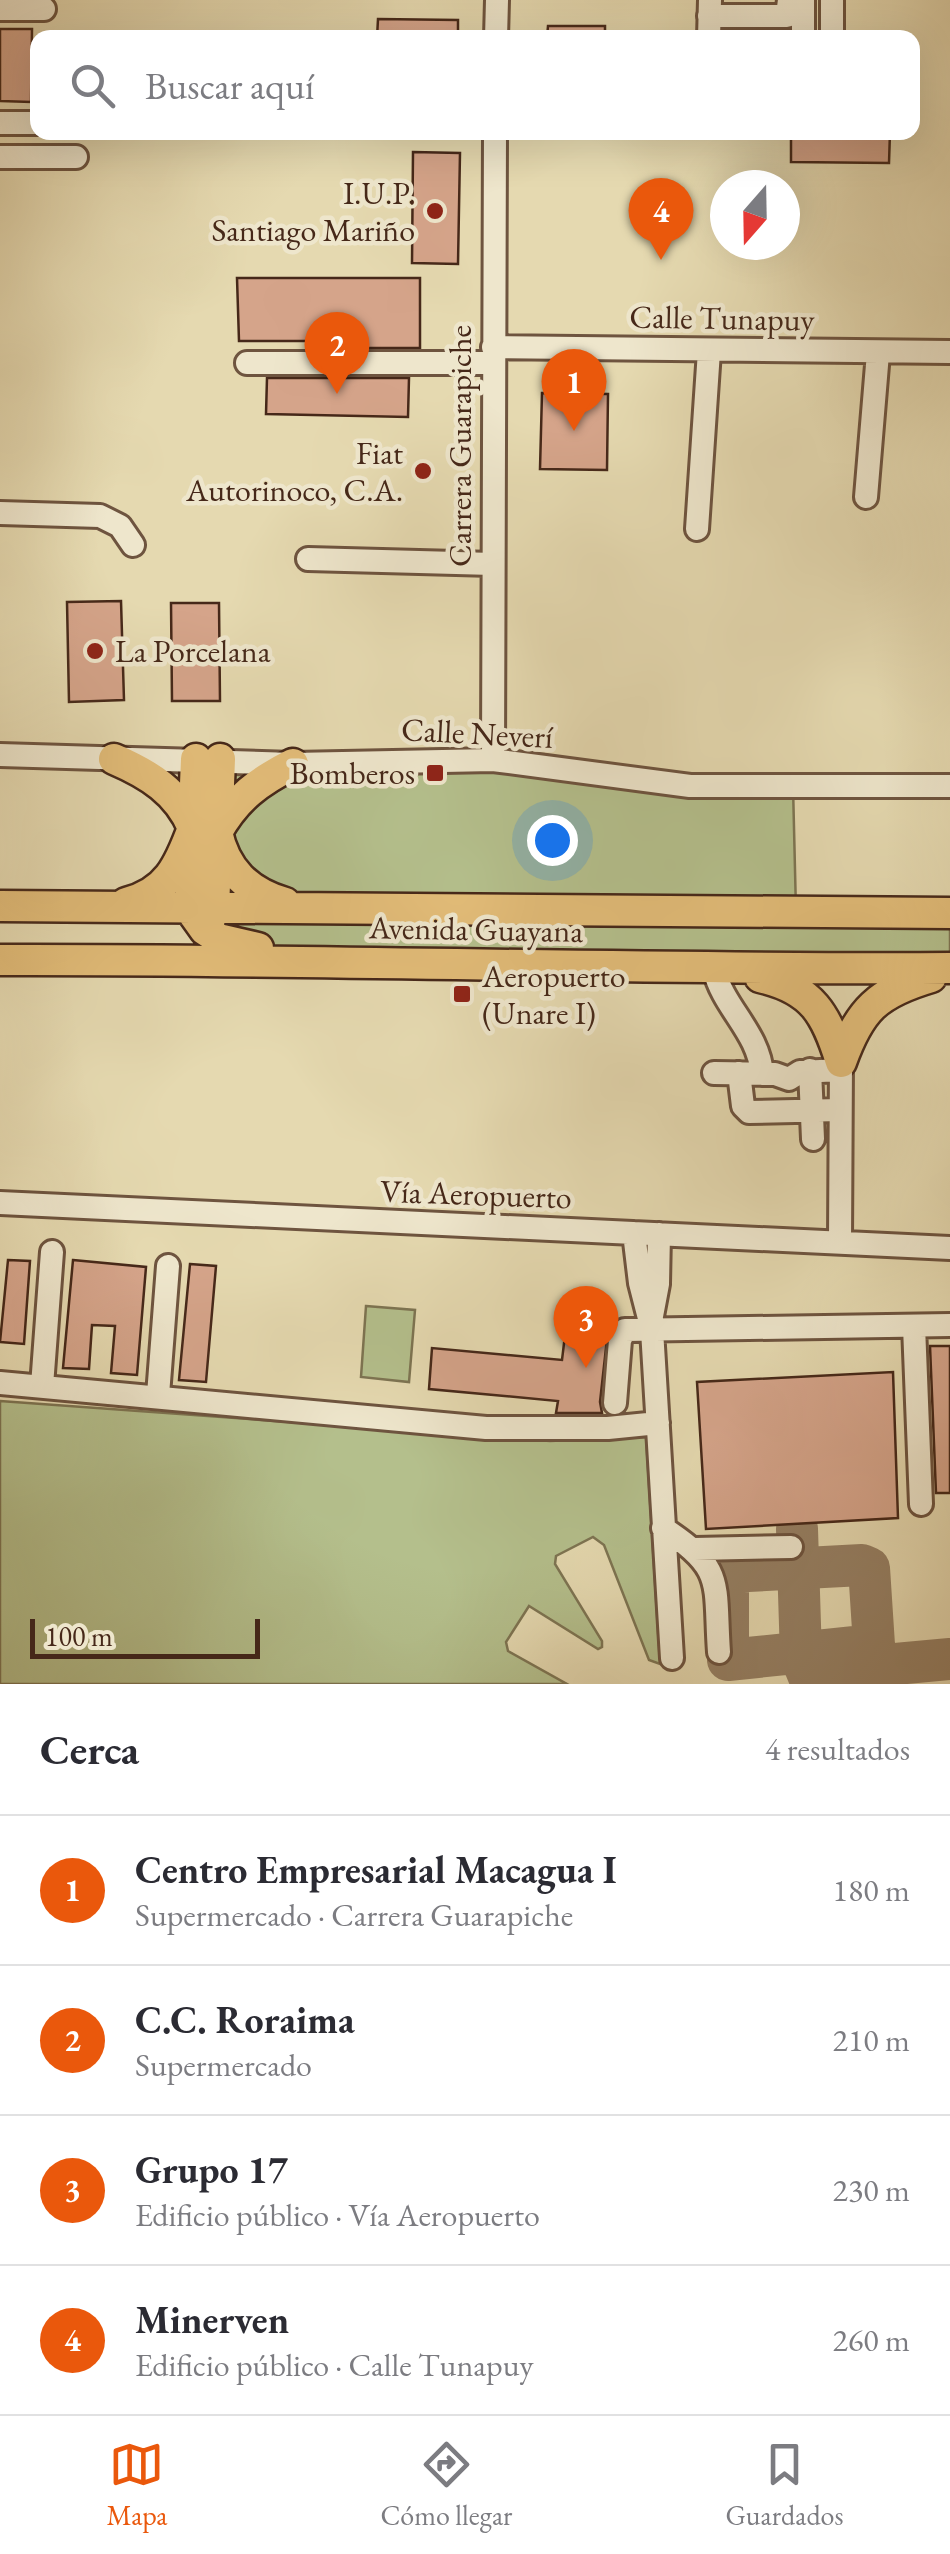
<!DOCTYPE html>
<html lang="es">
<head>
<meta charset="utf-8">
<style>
  body { margin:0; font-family:"EB Garamond",serif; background:#f2f2f3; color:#2b2b33 }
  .compass { position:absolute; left:710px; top:170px; width:90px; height:90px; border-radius:50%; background:#fff; box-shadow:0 10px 40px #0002; rotate:200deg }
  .scale { position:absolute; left:30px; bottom:25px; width:230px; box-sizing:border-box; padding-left:10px; border:5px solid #462819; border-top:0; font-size:28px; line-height:35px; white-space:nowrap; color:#462819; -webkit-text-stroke:8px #eee6cc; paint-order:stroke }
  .you { position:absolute; left:552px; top:840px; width:35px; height:35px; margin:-25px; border:8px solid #fff; border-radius:50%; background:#1a73e8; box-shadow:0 0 0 15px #1a73e833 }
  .badge { display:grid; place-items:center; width:65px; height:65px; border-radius:50%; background:#ea580c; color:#fff; font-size:32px; font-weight:700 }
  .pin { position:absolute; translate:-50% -82px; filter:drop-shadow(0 2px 5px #0008) }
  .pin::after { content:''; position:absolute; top:52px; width:35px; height:30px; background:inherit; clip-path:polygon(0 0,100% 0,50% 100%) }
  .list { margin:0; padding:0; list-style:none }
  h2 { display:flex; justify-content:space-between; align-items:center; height:130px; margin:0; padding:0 40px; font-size:42px }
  h2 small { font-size:32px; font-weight:400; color:#7c7c81 }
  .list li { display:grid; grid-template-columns:65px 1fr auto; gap:30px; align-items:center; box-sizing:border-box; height:150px; padding:0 40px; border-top:2px solid #e1e1e2 }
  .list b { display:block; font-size:38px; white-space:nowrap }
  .list p { margin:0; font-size:32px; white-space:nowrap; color:#7c7c81 }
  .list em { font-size:32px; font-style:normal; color:#7c7c81 }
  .icon { flex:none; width:55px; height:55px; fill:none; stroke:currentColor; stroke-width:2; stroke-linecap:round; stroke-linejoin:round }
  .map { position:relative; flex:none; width:950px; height:1684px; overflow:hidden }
  .search { position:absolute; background:#fff; box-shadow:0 10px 40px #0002; left:30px; right:30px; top:30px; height:110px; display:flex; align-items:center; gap:25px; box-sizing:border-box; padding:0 35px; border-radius:20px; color:#7c7c81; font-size:38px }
  .sheet { height:730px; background:#fff }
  nav { display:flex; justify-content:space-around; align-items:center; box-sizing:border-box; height:140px; border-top:2px solid #e1e1e2; background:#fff; font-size:28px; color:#7c7c81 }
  nav a { display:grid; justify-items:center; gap:5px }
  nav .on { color:#ea580c }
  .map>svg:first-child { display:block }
  .green { fill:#b4bf8c; stroke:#7d7452; stroke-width:2.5 }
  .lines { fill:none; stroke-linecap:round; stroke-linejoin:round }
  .taxiway { stroke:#968064; stroke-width:42 }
  .building { fill:#d5a48a; stroke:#462819; stroke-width:2.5 }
  .minor-casing { stroke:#6e543f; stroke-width:28 }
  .major-casing { stroke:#462819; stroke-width:35 }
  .minor { stroke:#eee6cc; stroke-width:22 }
  .major { stroke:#e2bc78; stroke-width:30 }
  .poi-dot { fill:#8f2418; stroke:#eee6cc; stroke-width:4 }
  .labels { text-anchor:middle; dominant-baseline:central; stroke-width:9; stroke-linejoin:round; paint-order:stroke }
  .poi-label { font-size:32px; fill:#462819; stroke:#eee6cc; text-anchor:end }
  .street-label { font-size:32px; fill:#462819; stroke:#eee6cc }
</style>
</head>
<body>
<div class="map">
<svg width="950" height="1684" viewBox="0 0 950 1684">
  <rect width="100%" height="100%" fill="#e5d9b0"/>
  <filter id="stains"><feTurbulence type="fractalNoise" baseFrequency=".002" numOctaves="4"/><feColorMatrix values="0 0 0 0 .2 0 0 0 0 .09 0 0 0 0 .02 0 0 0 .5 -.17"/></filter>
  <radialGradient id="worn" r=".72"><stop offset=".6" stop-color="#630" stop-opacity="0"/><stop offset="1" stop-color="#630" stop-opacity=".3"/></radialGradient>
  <path class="green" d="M 220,759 L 493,759 L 793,786 L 796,911 L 950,913 L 950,968 L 355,962 L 236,944 L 214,909 L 310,910 L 241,879 Z
    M 366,1306 L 415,1310 L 409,1382 L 361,1377 Z
    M 0,1401 L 550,1441 L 646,1437 L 660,1664 L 649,1660 L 604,1545 L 593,1537 L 556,1556 L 555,1564 L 602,1641 L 602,1647 L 598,1649 L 529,1606 L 506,1642 L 508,1651 L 567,1684 L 0,1684 Z"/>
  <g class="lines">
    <path class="taxiway" d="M 797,1529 L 801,1657 L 812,1684
      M 862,1565 L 869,1568 L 874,1645 L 728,1660 L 728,1572 Z
      M 841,1669 L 950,1659"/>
  </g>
  <path class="building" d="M 378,19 L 458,20 L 458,38 L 377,38 Z
    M 548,26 L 605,26 L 605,38 L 547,38 Z
    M 0,29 L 32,29 L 31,102 L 0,101 Z
    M 791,132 L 890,132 L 889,163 L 791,162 Z
    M 413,152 L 460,153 L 458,264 L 412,263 Z
    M 237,278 L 420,278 L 420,348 L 324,348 L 325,341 L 239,341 Z
    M 267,378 L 409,378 L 408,417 L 266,414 Z
    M 542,393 L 608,394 L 607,470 L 540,469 Z
    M 121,601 L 124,700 L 69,702 L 67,602 Z
    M 171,603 L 219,603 L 220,701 L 172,701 Z
    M 8,1260 L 30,1261 L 24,1344 L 0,1342 Z
    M 73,1260 L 146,1267 L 137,1375 L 111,1373 L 115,1326 L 92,1325 L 89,1369 L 63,1368 Z
    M 190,1264 L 216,1266 L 206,1382 L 179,1380 Z
    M 566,1327 L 608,1330 L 600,1402 L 602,1413 L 556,1413 L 558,1401 L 429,1389 L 432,1348 L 562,1360 Z
    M 930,1346 L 950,1346 L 950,1493 L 936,1493 Z
    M 893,1372 L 898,1518 L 706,1529 L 697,1382 Z"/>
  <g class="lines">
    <defs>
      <path id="minor" d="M 832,0 L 832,38
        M 0,9 L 44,9
        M 709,16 L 787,16 L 789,0
        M 496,38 L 497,0
        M 709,38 L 710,0
        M 803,38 L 803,0
        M 0,123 L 38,123
        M 0,157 L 76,157
        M 493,347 L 950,352
        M 247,363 L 493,363
        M 866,497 L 878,353
        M 0,513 L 100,516 L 120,526 L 133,545
        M 697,529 L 709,351
        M 308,559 L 493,564
        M 0,755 L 293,764 L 493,760 L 690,786 L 950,786
        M 493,760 L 495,132
        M 714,969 C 723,1008 759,1032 762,1074
        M 810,1070 L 813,1139
        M 714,1073 L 775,1074 L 789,1079 L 800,1072 L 841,1070
        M 739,1073 L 743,1106 L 749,1112 L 840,1110
        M 0,1203 L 950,1248
        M 634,1233 L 640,1283 L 652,1330 L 672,1658
        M 840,1241 L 841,1062
        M 652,1316 L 658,1284 L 659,1234
        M 914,1326 L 921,1504
        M 0,1383 L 486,1428 L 608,1428 L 658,1423
        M 42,1386 L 52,1252
        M 158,1395 L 168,1266
        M 615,1403 L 620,1340 L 625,1330 L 950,1325
        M 663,1528 C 726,1569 714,1583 719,1652
        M 695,1549 L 791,1547"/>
      <path id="major" d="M 114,759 C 149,774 178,792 193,828 C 179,866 167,893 126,903
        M 196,759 L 190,909 L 205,930 L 219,939 L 258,948
        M 285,903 C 248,892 225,870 217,832 C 236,798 259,781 293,764
        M 0,906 L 950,913
        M 207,926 L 214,909 L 220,759
        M 0,960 C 317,959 633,970 950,968
        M 760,977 C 813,989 826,1014 841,1062
        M 841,1062 C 860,1009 877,993 931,977"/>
    </defs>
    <use href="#minor" class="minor-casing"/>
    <use href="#major" class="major-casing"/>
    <use href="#minor" class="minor"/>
    <use href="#major" class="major"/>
  </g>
  <g class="poi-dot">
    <circle cx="435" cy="211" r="10"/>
    <circle cx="423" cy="471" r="10"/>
    <circle cx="95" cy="651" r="10"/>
    <rect x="425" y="763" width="20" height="20" rx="5"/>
    <rect x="452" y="984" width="20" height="20" rx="5"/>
  </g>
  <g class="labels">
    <g class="poi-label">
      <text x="415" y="193">I.U.P.<tspan x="415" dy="37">Santiago Mariño</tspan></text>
      <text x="403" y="453">Fiat<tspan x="403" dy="37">Autorinoco, C.A.</tspan></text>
      <text x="115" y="651" text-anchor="start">La Porcelana</text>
      <text x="415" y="773">Bomberos</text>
      <text x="482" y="976" text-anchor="start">Aeropuerto<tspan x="482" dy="37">(Unare I)</tspan></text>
    </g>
    <g class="street-label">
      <text transform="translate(722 318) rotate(1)">Calle Tunapuy</text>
      <text transform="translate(460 446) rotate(-90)">Carrera Guarapiche</text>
      <text transform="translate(477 733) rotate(3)">Calle Neverí</text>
      <text transform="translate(476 929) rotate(1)">Avenida Guayana</text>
      <text transform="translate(476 1194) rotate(2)">Vía Aeropuerto</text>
    </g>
  </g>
  <rect width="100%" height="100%" filter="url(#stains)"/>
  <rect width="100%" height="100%" fill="url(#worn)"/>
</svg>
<svg class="compass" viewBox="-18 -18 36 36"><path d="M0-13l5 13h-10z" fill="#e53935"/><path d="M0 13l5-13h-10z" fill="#7c7c81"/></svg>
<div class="scale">100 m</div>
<div class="you"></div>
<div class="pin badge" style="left:574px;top:431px">1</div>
<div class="pin badge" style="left:337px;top:394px">2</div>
<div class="pin badge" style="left:586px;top:1368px">3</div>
<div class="pin badge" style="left:661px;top:260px">4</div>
<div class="search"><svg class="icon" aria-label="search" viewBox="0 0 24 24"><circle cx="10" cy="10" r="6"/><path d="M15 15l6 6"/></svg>Buscar aquí</div>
</div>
<section class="sheet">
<h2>Cerca<small>4 resultados</small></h2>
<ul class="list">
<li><span class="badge">1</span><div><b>Centro Empresarial Macagua I</b><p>Supermercado · Carrera Guarapiche</p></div><em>180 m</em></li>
<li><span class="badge">2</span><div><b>C.C. Roraima</b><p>Supermercado</p></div><em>210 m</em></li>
<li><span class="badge">3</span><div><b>Grupo 17</b><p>Edificio público · Vía Aeropuerto</p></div><em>230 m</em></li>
<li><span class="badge">4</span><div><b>Minerven</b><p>Edificio público · Calle Tunapuy</p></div><em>260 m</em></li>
</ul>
</section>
<nav>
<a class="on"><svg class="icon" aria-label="map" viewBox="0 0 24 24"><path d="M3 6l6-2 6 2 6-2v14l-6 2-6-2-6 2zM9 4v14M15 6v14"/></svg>Mapa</a>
<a><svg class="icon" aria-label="directions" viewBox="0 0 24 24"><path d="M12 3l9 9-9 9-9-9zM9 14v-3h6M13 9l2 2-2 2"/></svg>Cómo llegar</a>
<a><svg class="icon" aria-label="saved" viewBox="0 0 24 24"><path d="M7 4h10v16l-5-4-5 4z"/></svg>Guardados</a>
</nav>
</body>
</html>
